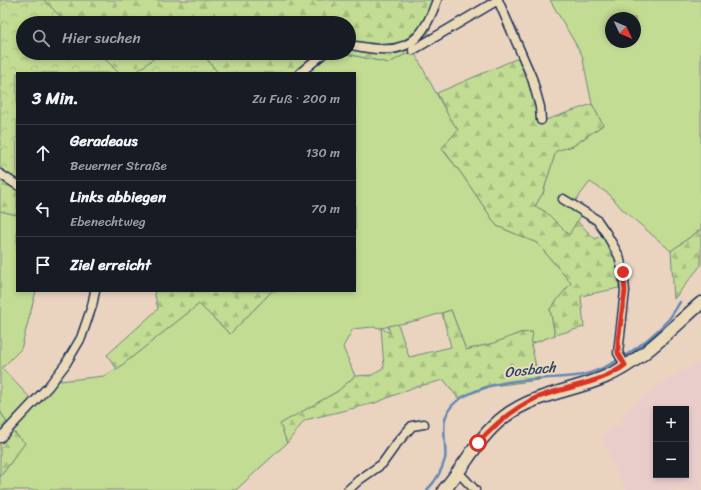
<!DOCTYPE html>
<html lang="de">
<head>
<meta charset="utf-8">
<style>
  body { margin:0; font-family:Sriracha,sans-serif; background:#242831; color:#f1f3f6 }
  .controls { position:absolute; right:12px; bottom:12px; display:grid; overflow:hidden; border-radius:0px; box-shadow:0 2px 6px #0003 }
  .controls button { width:36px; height:36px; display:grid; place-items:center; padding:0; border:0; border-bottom:1px solid #363941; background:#171b24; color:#f1f3f6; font:20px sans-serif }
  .compass { position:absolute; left:605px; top:12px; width:36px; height:36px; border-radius:50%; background:#171b24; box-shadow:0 2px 6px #0003; rotate:134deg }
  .stop { position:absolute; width:12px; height:12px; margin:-9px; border:3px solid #d93025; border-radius:50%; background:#fff }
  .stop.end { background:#d93025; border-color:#fff; box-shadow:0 1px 4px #0008 }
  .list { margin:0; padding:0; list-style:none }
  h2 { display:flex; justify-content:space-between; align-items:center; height:52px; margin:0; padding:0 16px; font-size:17px }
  h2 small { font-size:13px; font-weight:400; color:#9ea1a6 }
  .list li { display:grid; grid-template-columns:26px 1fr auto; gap:12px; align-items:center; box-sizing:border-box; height:56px; padding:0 16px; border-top:1px solid #363941 }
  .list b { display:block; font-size:15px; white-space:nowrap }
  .list p { margin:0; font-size:13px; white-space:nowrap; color:#9ea1a6 }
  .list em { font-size:13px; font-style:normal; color:#9ea1a6 }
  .icon { flex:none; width:22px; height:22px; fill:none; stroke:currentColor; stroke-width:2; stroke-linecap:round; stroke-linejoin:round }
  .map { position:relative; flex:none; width:701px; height:490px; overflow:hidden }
  .search { position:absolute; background:#171b24; box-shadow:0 2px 6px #0003; left:16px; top:16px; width:340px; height:44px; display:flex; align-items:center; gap:10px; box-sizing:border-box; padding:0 14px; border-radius:22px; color:#9ea1a6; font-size:15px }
  .panel { position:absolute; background:#171b24; box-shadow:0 2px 6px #0003; left:16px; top:72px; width:340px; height:220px; border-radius:0px }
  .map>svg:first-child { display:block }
  .built { fill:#e9cdcb; fill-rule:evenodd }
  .green { fill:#c2dc93; stroke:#6e8678; fill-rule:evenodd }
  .forest { fill:url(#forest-firs); stroke:#6e8678 }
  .park { fill:url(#park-crowns); stroke:#6e8678 }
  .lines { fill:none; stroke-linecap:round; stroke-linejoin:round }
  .stream { stroke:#6587b5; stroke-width:2.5 }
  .street-casing { stroke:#1b2f5e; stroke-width:11 }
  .secondary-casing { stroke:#1b2f5e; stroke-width:15 }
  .street { stroke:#ebdab7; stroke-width:8 }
  .secondary { stroke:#ebdab7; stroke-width:12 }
  .route { stroke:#d93025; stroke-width:5 }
  .labels { text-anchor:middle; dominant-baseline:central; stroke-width:4; stroke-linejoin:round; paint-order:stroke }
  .water-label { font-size:14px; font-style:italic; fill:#2d4574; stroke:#ebdab7 }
</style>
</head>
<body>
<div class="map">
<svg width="701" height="490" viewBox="0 0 701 490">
  <defs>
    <pattern id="forest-firs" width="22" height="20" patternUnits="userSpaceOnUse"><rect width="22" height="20" fill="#c2dc93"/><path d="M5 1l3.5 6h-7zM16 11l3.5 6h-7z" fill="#a6bd81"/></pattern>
    <pattern id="park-crowns" width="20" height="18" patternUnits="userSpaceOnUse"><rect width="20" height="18" fill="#c2dc93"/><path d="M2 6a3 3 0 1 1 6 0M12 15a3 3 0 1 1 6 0" fill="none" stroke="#a6bd81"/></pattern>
  </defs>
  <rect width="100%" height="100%" fill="#ead4c0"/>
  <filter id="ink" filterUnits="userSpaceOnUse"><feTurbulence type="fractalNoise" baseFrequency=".025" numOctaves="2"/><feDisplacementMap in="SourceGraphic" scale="8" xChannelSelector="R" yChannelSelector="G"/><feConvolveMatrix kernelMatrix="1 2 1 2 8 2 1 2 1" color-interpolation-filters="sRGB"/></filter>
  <g filter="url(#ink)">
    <path class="built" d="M 701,362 L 701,490 L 627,490 L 618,476 L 601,436 L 624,423 L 622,414 L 650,392 L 667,380 ZM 656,409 L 686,409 L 686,475 L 656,475 Z"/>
    <path class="green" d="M 550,0 L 701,0 L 701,229 L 671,251 L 622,209 L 609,194 L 590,182 L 573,204 L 584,211 L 569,235 L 546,212 L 535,207 L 542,193 L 544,194 L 543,193 L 556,150 L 573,146 L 603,125 L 592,104 L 582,55 ZM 611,18 L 635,18 L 635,42 L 611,42 Z
      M 413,50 C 428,77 441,105 458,130 L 442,149 L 461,173 L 497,226 L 537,243 L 571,283 L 550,309 L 555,335 L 531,344 L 532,332 L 520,333 L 494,343 L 466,350 L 451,310 L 419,320 L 381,328 L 372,327 L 353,329 L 343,347 L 355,376 L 338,391 L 281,424 L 287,443 L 236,490 L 0,490 L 0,477 L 25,443 L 10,428 L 0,411 L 0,211 L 17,215 L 17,291 L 36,291 L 21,349 L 2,368 L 34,402 L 58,374 L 60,381 L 104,376 L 118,368 L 199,304 L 230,334 L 272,291 L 355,291 L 355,73 L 306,73 L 329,53 L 342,53 L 389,63 Z"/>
    <path class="forest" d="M 44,0 L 438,0 L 427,37 L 413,50 L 389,63 L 342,53 L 349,53 L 349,23 L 67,23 Z
      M 99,53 L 161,53 L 135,73 L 119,73 Z
      M 202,53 L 329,53 L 306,73 L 218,73 Z
      M 518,58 L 530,87 L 540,122 L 592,104 L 603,125 L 573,146 L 556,151 L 543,193 L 535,206 L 546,212 L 569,235 L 577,221 L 595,239 L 604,234 L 618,259 L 620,276 L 619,288 L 581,296 L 584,327 L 555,335 L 550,309 L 571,283 L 537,243 L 497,226 L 461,173 L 442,148 L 458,130 L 448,115 L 437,93 Z
      M 0,174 L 17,185 L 17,215 L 0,211 Z
      M 701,229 L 701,265 L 674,299 L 671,251 Z
      M 154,291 L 272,291 L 230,334 L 199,304 L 117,369 L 107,355 L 158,309 Z
      M 451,310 L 466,350 L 494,343 L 520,333 L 533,332 L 531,344 L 539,380 L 493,386 L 458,398 L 444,380 L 412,388 L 375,403 L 305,420 L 287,443 L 280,424 L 338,391 L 355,376 L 372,375 L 384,367 L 381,328 L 390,333 L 388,326 L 398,324 L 409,357 L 451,347 L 442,313 Z
      M 0,411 L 10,428 L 25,443 L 0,477 Z"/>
    <path class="park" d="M 0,0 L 44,0 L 67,23 L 23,23 L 23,53 L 99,53 L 119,73 L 17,73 L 17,181 L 0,170 L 0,79 L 1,77 L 0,76 Z
      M 161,53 L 202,53 L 218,73 L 135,73 Z"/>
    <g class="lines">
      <path class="stream" d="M 427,490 C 435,482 442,470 445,459 C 446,454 445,448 445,444 C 443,423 443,408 463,397 C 498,377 538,380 576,376 C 608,372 647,343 669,319 C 673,314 677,307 680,302"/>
      <defs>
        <path id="street" d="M 498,0 L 532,78 L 540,107 L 541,120
          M 349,45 C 359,46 369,49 380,49 C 415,52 427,28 437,0
          M 413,50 L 498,0
          M 300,73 L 324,53
          M 0,174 L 17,185
          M 563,199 L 597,220 L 606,233 L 619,256 L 623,272 L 625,291 L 618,353 L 625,365
          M 0,438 L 48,387 L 65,365 L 81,338 L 92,306 L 95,291
          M 458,472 L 475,490
          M 348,490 L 359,480 L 382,464 L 397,443 L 412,426 L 424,424"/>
        <path id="secondary" d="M 444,490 C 465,466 478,437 504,417 C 535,393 570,392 605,377 C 641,362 672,328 701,303"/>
      </defs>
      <use href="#street" class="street-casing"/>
      <use href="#secondary" class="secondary-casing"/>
      <use href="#street" class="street"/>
      <use href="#secondary" class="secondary"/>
    </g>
  </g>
  <g class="lines" filter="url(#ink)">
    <path class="route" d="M 478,443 C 495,424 513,409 536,398 C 565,386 599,385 625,365 L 618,353 L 618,341 L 625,291 L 623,272"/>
  </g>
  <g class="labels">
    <g class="water-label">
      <text transform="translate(530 370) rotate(-6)">Oosbach</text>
    </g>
  </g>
</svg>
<div class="controls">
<button>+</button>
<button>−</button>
</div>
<svg class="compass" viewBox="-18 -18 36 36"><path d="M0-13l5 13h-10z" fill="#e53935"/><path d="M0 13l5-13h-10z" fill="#9ea1a6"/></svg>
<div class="stop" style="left:478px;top:443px"></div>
<div class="stop end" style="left:623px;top:272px"></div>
<div class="search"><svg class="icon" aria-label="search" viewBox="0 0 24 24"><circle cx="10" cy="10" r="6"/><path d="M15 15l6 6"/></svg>Hier suchen</div>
<section class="panel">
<h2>3 Min.<small>Zu Fuß · 200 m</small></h2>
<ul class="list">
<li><svg class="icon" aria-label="ahead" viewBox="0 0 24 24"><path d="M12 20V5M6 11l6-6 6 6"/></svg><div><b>Geradeaus</b><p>Beuerner Straße</p></div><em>130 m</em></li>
<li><svg class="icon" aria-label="left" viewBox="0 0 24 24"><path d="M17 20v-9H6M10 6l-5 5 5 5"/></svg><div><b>Links abbiegen</b><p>Ebenechtweg</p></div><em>70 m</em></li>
<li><svg class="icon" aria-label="arrive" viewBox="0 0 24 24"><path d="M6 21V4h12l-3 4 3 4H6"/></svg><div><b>Ziel erreicht</b></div></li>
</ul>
</section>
</div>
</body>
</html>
